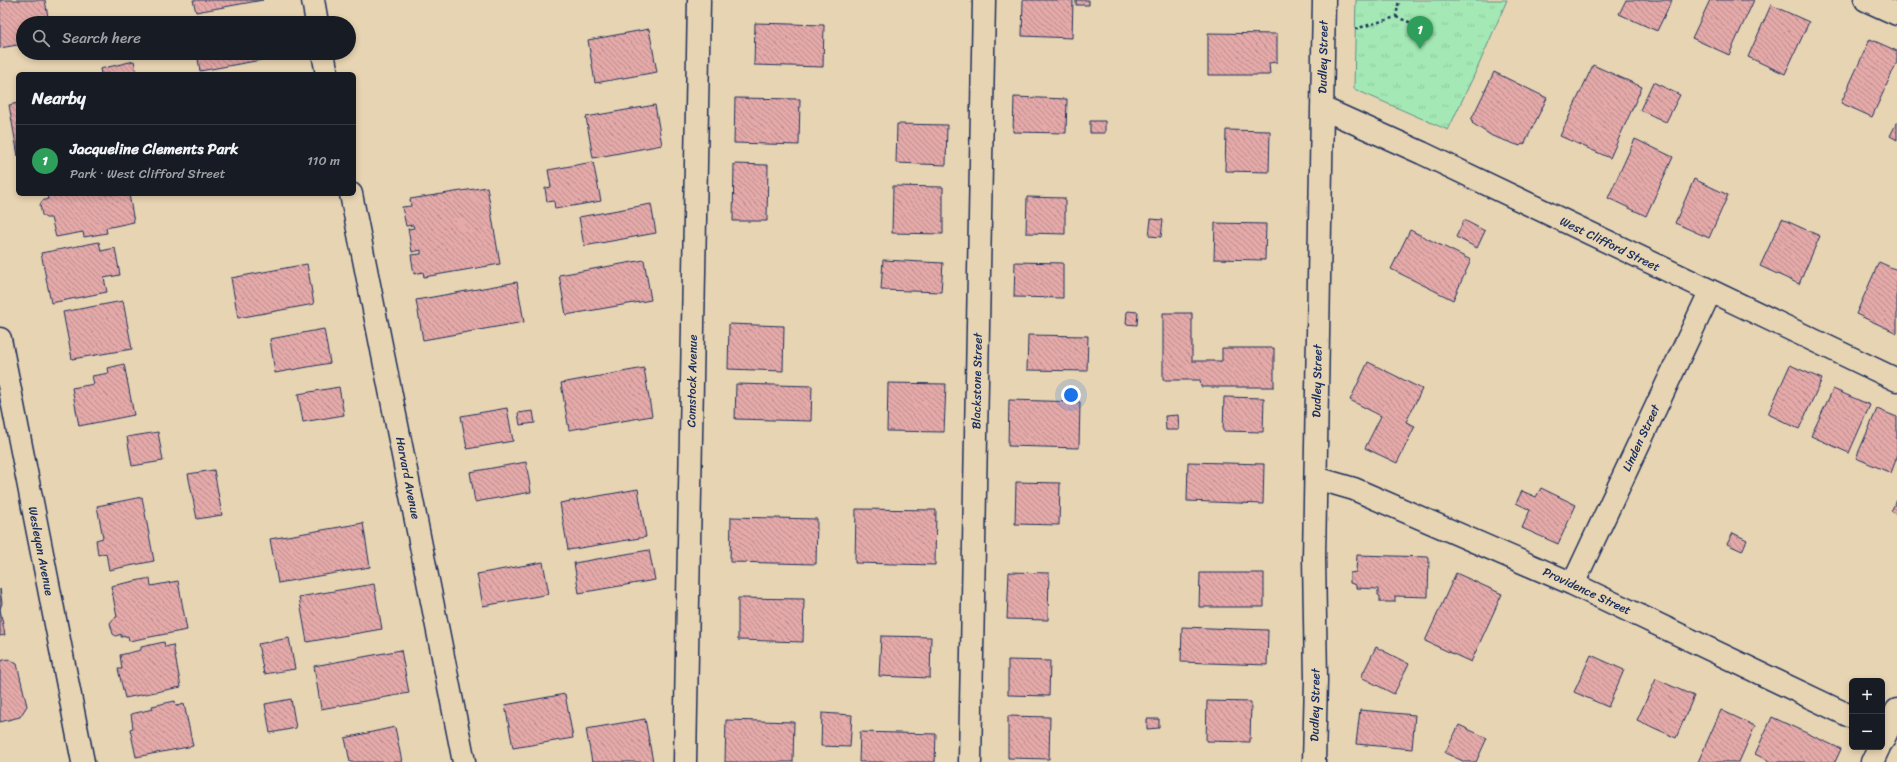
<!DOCTYPE html>
<html lang="en">
<head>
<meta charset="utf-8">
<style>
  body { margin:0; font-family:Sriracha,sans-serif; background:#242831; color:#f1f3f6 }
  .controls { position:absolute; right:12px; bottom:12px; display:grid; overflow:hidden; border-radius:6px; box-shadow:0 2px 6px #0003 }
  .controls button { width:36px; height:36px; display:grid; place-items:center; padding:0; border:0; border-bottom:1px solid #363941; background:#171b24; color:#f1f3f6; font:20px sans-serif }
  .you { position:absolute; left:1071px; top:395px; width:14px; height:14px; margin:-10px; border:3px solid #fff; border-radius:50%; background:#1a73e8; box-shadow:0 0 0 6px #1a73e833 }
  .badge { display:grid; place-items:center; width:26px; height:26px; border-radius:50%; background:#919bb2; color:#fff; font-size:13px; font-weight:700 }
  .pin { position:absolute; translate:-50% -33px; filter:drop-shadow(0 1px 2px #0008) }
  .pin::after { content:''; position:absolute; top:21px; width:14px; height:12px; background:inherit; clip-path:polygon(0 0,100% 0,50% 100%) }
  .list { margin:0; padding:0; list-style:none }
  h2 { display:flex; justify-content:space-between; align-items:center; height:52px; margin:0; padding:0 16px; font-size:17px }
  h2 small { font-size:13px; font-weight:400; color:#9ea1a6 }
  .list li { display:grid; grid-template-columns:26px 1fr auto; gap:12px; align-items:center; box-sizing:border-box; height:72px; padding:0 16px; border-top:1px solid #363941 }
  .list b { display:block; font-size:15px; white-space:nowrap }
  .list p { margin:0; font-size:13px; white-space:nowrap; color:#9ea1a6 }
  .list em { font-size:13px; font-style:normal; color:#9ea1a6 }
  .icon { flex:none; width:22px; height:22px; fill:none; stroke:currentColor; stroke-width:2; stroke-linecap:round; stroke-linejoin:round }
  .map { position:relative; flex:none; width:1897px; height:762px; overflow:hidden }
  .search { position:absolute; background:#171b24; box-shadow:0 2px 6px #0003; left:16px; top:16px; width:340px; height:44px; display:flex; align-items:center; gap:10px; box-sizing:border-box; padding:0 14px; border-radius:22px; color:#9ea1a6; font-size:15px }
  .panel { position:absolute; background:#171b24; box-shadow:0 2px 6px #0003; left:16px; top:72px; width:340px; height:124px; border-radius:6px }
  .map>svg:first-child { display:block }
  .park { fill:url(#park-tufts); stroke:#608c8a }
  .building { fill:url(#building-back-hatch); stroke:#1b2f5e }
  .lines { fill:none; stroke-linecap:round; stroke-linejoin:round }
  .minor-casing { stroke:#1b2f5e; stroke-width:25 }
  .path { stroke:#1b2f5e; stroke-width:2.5; stroke-dasharray:3 3; stroke-linecap:butt }
  .minor { stroke:#e7d4b2; stroke-width:22 }
  .labels { text-anchor:middle; dominant-baseline:central; stroke-width:3; stroke-linejoin:round; paint-order:stroke }
  .street-label { font-size:12px; fill:#1b2f5e; stroke:#e7d4b2 }
</style>
</head>
<body>
<div class="map">
<svg width="1897" height="762" viewBox="0 0 1897 762">
  <defs>
    <pattern id="park-tufts" width="24" height="20" patternUnits="userSpaceOnUse"><rect width="24" height="20" fill="#a4e9b5"/><path d="M3 7l-1-3M5 7V3M7 7l1-3M15 17l-1-3M17 17v-4M19 17l1-3" fill="none" stroke="#8dc89e"/></pattern>
    <pattern id="building-back-hatch" width="6" height="6" patternUnits="userSpaceOnUse"><rect width="6" height="6" fill="#e4a9a8"/><path d="M-1 5l2 2M0 0l6 6M5-1l2 2" fill="none" stroke="#b88a8c"/></pattern>
  </defs>
  <rect width="100%" height="100%" fill="#e7d4b2"/>
  <filter id="ink" filterUnits="userSpaceOnUse"><feTurbulence type="fractalNoise" baseFrequency=".025" numOctaves="2"/><feDisplacementMap in="SourceGraphic" scale="8" xChannelSelector="R" yChannelSelector="G"/><feConvolveMatrix kernelMatrix="1 2 1 2 8 2 1 2 1" color-interpolation-filters="sRGB"/></filter>
  <g filter="url(#ink)">
    <path class="park" d="M 1356,0 L 1507,0 L 1477,69 L 1448,130 L 1354,89 Z"/>
    <path class="building" d="M 0,0 L 45,0 L 49,23 L 23,23 L 23,44 L 0,48 Z
      M 193,0 L 263,0 L 196,12 Z
      M 1023,0 L 1073,0 L 1072,38 L 1022,36 Z
      M 1076,0 L 1089,0 L 1089,5 L 1076,5 Z
      M 1626,0 L 1672,0 L 1657,31 L 1619,14 Z
      M 1710,0 L 1754,0 L 1729,55 L 1692,38 Z
      M 1771,5 L 1809,22 L 1785,74 L 1748,57 Z
      M 755,23 L 824,25 L 823,67 L 754,65 Z
      M 649,29 L 657,72 L 595,83 L 588,40 Z
      M 1208,33 L 1277,34 L 1277,62 L 1269,63 L 1270,75 L 1208,75 Z
      M 1870,39 L 1897,51 L 1897,62 L 1872,117 L 1841,103 Z
      M 197,53 L 260,53 L 261,60 L 200,71 Z
      M 134,61 L 137,74 L 101,74 L 100,69 Z
      M 1593,65 L 1642,87 L 1610,158 L 1560,136 Z
      M 1494,72 L 1547,98 L 1524,145 L 1522,144 L 1520,146 L 1492,136 L 1472,123 L 1473,121 L 1471,120 Z
      M 1653,82 L 1680,95 L 1666,122 L 1640,110 Z
      M 1014,97 L 1067,99 L 1066,133 L 1013,132 Z
      M 735,98 L 800,99 L 799,145 L 734,143 Z
      M 18,103 L 18,156 L 9,105 Z
      M 655,105 L 662,145 L 593,158 L 586,117 Z
      M 1090,121 L 1105,121 L 1105,133 L 1090,133 Z
      M 1897,122 L 1897,140 L 1890,136 Z
      M 897,124 L 947,125 L 946,165 L 896,163 Z
      M 1226,130 L 1270,131 L 1269,172 L 1225,171 Z
      M 1635,139 L 1673,157 L 1646,216 L 1608,198 Z
      M 593,162 L 601,201 L 555,209 L 554,201 L 547,202 L 545,188 L 551,187 L 548,170 Z
      M 734,164 L 768,165 L 767,221 L 733,221 Z
      M 1694,179 L 1728,195 L 1709,238 L 1675,223 Z
      M 893,186 L 943,187 L 943,234 L 892,233 Z
      M 487,187 L 500,264 L 424,277 L 423,272 L 414,274 L 411,255 L 421,254 L 421,250 L 412,252 L 408,229 L 414,228 L 413,225 L 406,226 L 402,207 L 411,206 L 410,199 Z
      M 51,194 L 129,194 L 134,222 L 106,228 L 107,233 L 84,237 L 83,232 L 56,237 L 51,218 L 46,218 L 42,215 L 40,205 L 42,201 L 48,199 L 47,196 Z
      M 1027,197 L 1065,198 L 1065,234 L 1026,233 Z
      M 651,204 L 656,233 L 584,246 L 579,217 Z
      M 1151,219 L 1163,220 L 1161,237 L 1149,236 Z
      M 1782,219 L 1820,236 L 1799,284 L 1760,266 Z
      M 1464,220 L 1485,231 L 1477,248 L 1456,237 Z
      M 1215,223 L 1266,224 L 1265,260 L 1214,259 Z
      M 1410,230 L 1471,260 L 1453,300 L 1391,269 Z
      M 99,242 L 101,251 L 115,248 L 120,275 L 104,278 L 107,292 L 51,303 L 41,253 Z
      M 644,260 L 651,300 L 566,315 L 559,275 Z
      M 883,260 L 943,263 L 941,292 L 881,290 Z
      M 1015,262 L 1063,263 L 1063,298 L 1014,297 Z
      M 1879,262 L 1897,270 L 1897,333 L 1856,314 Z
      M 307,264 L 314,304 L 238,318 L 231,278 Z
      M 517,282 L 524,322 L 423,340 L 416,300 Z
      M 123,301 L 132,349 L 72,359 L 63,312 Z
      M 1127,311 L 1138,312 L 1137,325 L 1126,324 Z
      M 1163,313 L 1192,313 L 1192,361 L 1222,361 L 1222,348 L 1274,348 L 1274,387 L 1201,387 L 1200,380 L 1163,380 Z
      M 729,324 L 784,326 L 783,371 L 728,369 Z
      M 324,329 L 330,363 L 275,373 L 270,339 Z
      M 1028,335 L 1088,336 L 1087,371 L 1027,370 Z
      M 1368,362 L 1422,389 L 1406,422 L 1415,426 L 1397,463 L 1365,448 L 1381,416 L 1350,400 Z
      M 124,364 L 134,415 L 79,426 L 72,388 L 94,384 L 92,376 L 109,373 L 108,368 Z
      M 1790,365 L 1822,379 L 1799,429 L 1768,414 Z
      M 644,368 L 652,416 L 569,430 L 561,383 Z
      M 888,383 L 946,384 L 944,432 L 887,431 Z
      M 736,384 L 812,386 L 811,421 L 735,419 Z
      M 339,387 L 344,415 L 303,422 L 298,394 Z
      M 1833,389 L 1870,405 L 1849,453 L 1811,436 Z
      M 1224,397 L 1264,398 L 1263,432 L 1223,431 Z
      M 1009,400 L 1080,402 L 1079,448 L 1008,446 Z
      M 507,408 L 513,441 L 467,449 L 461,416 Z
      M 1877,409 L 1897,417 L 1897,457 L 1891,473 L 1856,458 Z
      M 533,411 L 535,423 L 520,425 L 518,413 Z
      M 1178,415 L 1179,430 L 1166,430 L 1165,416 Z
      M 158,432 L 163,461 L 132,466 L 127,437 Z
      M 526,462 L 531,492 L 475,502 L 470,472 Z
      M 1188,462 L 1264,464 L 1263,504 L 1187,501 Z
      M 214,470 L 222,515 L 197,519 L 188,474 Z
      M 1016,482 L 1060,483 L 1059,525 L 1015,524 Z
      M 1541,488 L 1576,505 L 1558,544 L 1522,528 L 1530,510 L 1516,503 L 1522,491 L 1536,497 Z
      M 638,489 L 646,537 L 568,550 L 560,503 Z
      M 142,497 L 154,561 L 109,570 L 106,553 L 98,555 L 96,540 L 103,538 L 97,506 Z
      M 1897,500 L 1897,514 L 1891,511 Z
      M 856,509 L 936,510 L 935,565 L 855,563 Z
      M 731,517 L 817,519 L 816,564 L 730,562 Z
      M 363,523 L 370,567 L 278,583 L 270,539 Z
      M 1733,533 L 1747,540 L 1742,551 L 1727,544 Z
      M 649,550 L 655,580 L 579,593 L 574,563 Z
      M 1357,555 L 1429,557 L 1428,597 L 1395,596 L 1395,602 L 1380,602 L 1380,596 L 1378,595 L 1378,589 L 1356,588 L 1356,585 L 1350,583 L 1350,573 L 1356,572 Z
      M 543,562 L 549,594 L 483,606 L 477,574 Z
      M 1009,572 L 1049,573 L 1048,620 L 1007,619 Z
      M 1200,573 L 1264,573 L 1264,607 L 1199,607 Z
      M 1456,573 L 1502,594 L 1471,662 L 1425,641 Z
      M 150,578 L 151,586 L 178,581 L 187,630 L 129,641 L 128,636 L 121,637 L 121,634 L 116,636 L 113,634 L 110,623 L 114,618 L 117,617 L 111,586 Z
      M 374,584 L 382,629 L 307,642 L 299,597 Z
      M 0,589 L 2,603 L 0,609 L 5,635 L 0,636 Z
      M 738,598 L 804,599 L 803,642 L 738,640 Z
      M 1182,627 L 1268,630 L 1267,665 L 1181,662 Z
      M 881,636 L 931,637 L 930,678 L 879,676 Z
      M 289,638 L 295,669 L 264,674 L 258,644 Z
      M 164,642 L 165,647 L 173,645 L 181,687 L 125,698 L 118,669 L 122,669 L 120,655 L 141,650 L 141,647 Z
      M 1376,647 L 1409,664 L 1394,694 L 1361,677 Z
      M 401,650 L 409,693 L 321,709 L 314,666 Z
      M 1591,655 L 1624,670 L 1608,707 L 1574,692 Z
      M 8,659 L 17,664 L 27,706 L 20,717 L 0,722 L 0,661 Z
      M 1008,660 L 1050,661 L 1049,696 L 1008,695 Z
      M 1656,679 L 1694,696 L 1676,738 L 1637,720 Z
      M 565,694 L 573,738 L 513,748 L 505,705 Z
      M 291,699 L 296,728 L 270,733 L 265,704 Z
      M 175,701 L 176,706 L 184,704 L 193,746 L 136,757 L 130,729 L 133,728 L 131,714 L 153,709 L 152,706 Z
      M 1207,701 L 1251,702 L 1250,742 L 1206,741 Z
      M 1360,710 L 1415,715 L 1412,749 L 1356,744 Z
      M 1721,710 L 1755,726 L 1739,762 L 1698,762 Z
      M 822,713 L 852,715 L 850,747 L 821,746 Z
      M 1008,716 L 1050,717 L 1049,759 L 1008,758 Z
      M 1772,717 L 1841,749 L 1835,762 L 1771,762 L 1755,754 Z
      M 645,719 L 653,762 L 592,762 L 586,729 Z
      M 1147,719 L 1159,719 L 1159,728 L 1147,729 Z
      M 726,720 L 794,722 L 793,762 L 725,762 Z
      M 1459,725 L 1487,738 L 1476,762 L 1465,762 L 1445,753 Z
      M 395,727 L 402,762 L 350,762 L 345,738 Z
      M 860,732 L 936,734 L 935,762 L 859,762 Z"/>
    <g class="lines">
      <defs>
        <path id="minor" d="M 313,0 L 317,23
          M 1866,0 L 1897,14
          M 323,53 L 327,74
          M 1322,108 L 1422,153 L 1897,380
          M 351,194 L 464,762
          M 0,339 L 83,762
          M 1316,478 L 1354,489 L 1573,584 L 1852,717
          M 1573,584 L 1710,292
          M 1882,742 L 1897,710
          M 685,762 L 699,0
          M 970,762 L 984,0
          M 1314,762 L 1316,680 L 1314,558 L 1324,0
          M 1872,762 L 1879,747"/>
      </defs>
      <use href="#minor" class="minor-casing"/>
      <path class="path" d="M 1396,17 L 1425,28
        M 1355,29 L 1396,17 L 1399,0"/>
      <use href="#minor" class="minor"/>
    </g>
  </g>
  <g class="labels">
    <g class="street-label">
      <text transform="translate(1323 57) rotate(-89)">Dudley Street</text>
      <text transform="translate(1610 244) rotate(26)">West Clifford Street</text>
      <text transform="translate(692 381) rotate(-89)">Comstock Avenue</text>
      <text transform="translate(977 381) rotate(-89)">Blackstone Street</text>
      <text transform="translate(1317 381) rotate(-89)">Dudley Street</text>
      <text transform="translate(1641 438) rotate(-65)">Linden Street</text>
      <text transform="translate(408 478) rotate(79)">Harvard Avenue</text>
      <text transform="translate(41 551) rotate(79)">Wesleyan Avenue</text>
      <text transform="translate(1587 591) rotate(25)">Providence Street</text>
      <text transform="translate(1315 705) rotate(-89)">Dudley Street</text>
    </g>
  </g>
</svg>
<div class="controls">
<button>+</button>
<button>−</button>
</div>
<div class="you"></div>
<div class="pin badge" style="left:1420px;top:49px;background:#2e9e5b">1</div>
<div class="search"><svg class="icon" aria-label="search" viewBox="0 0 24 24"><circle cx="10" cy="10" r="6"/><path d="M15 15l6 6"/></svg>Search here</div>
<section class="panel">
<h2>Nearby<small></small></h2>
<ul class="list">
<li><span class="badge" style="background:#2e9e5b">1</span><div><b>Jacqueline Clements Park</b><p>Park · West Clifford Street</p></div><em>110 m</em></li>
</ul>
</section>
</div>
</body>
</html>
